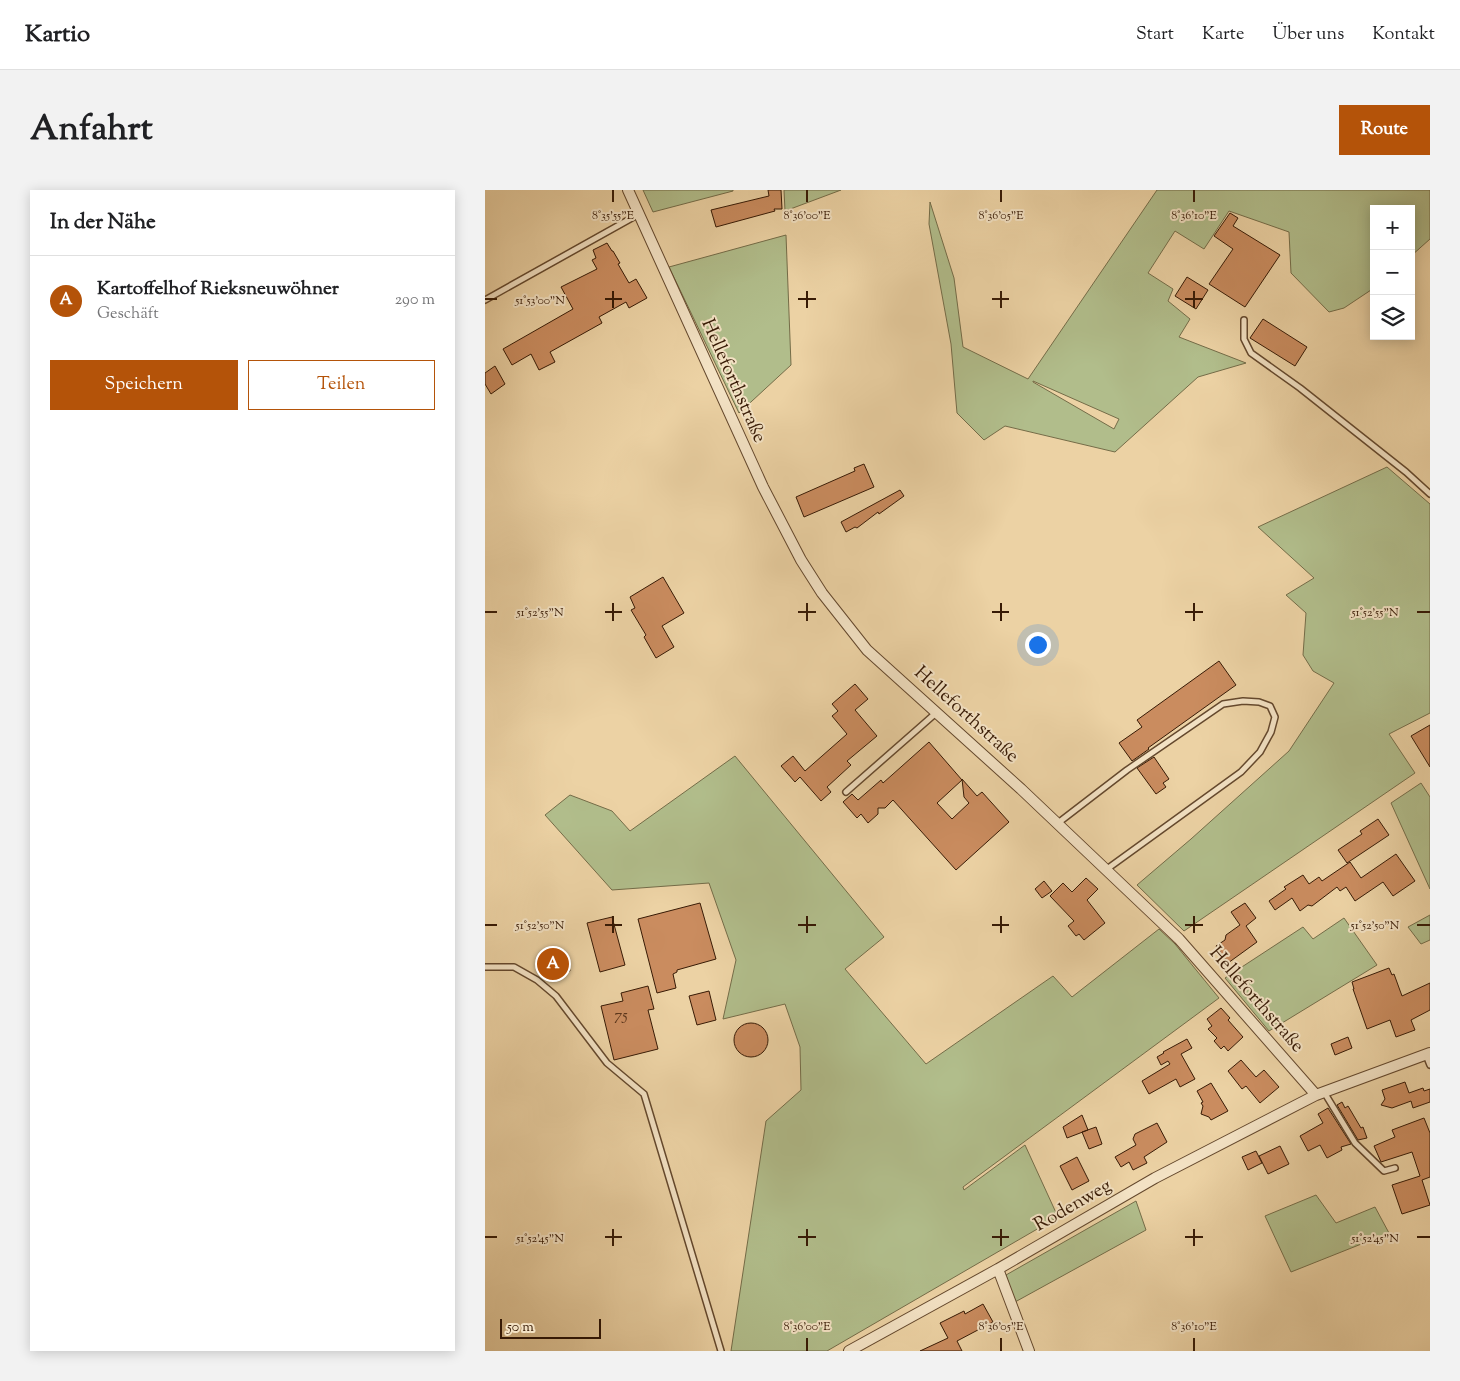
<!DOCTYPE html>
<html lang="de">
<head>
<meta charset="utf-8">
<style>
  body { margin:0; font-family:"Sorts Mill Goudy",serif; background:#f2f2f2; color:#202124 }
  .controls { position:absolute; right:15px; top:15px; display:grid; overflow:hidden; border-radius:0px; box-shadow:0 2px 12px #0003 }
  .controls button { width:45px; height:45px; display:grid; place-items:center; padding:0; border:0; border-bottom:1px solid #e0e0e0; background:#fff; color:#202124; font:25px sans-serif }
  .scale { position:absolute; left:15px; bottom:12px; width:101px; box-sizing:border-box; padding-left:5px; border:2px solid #371a05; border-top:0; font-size:14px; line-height:18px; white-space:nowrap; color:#371a05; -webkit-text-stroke:4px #f3e2c4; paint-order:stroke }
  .you { position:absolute; left:552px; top:454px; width:18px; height:18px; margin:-12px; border:4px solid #fff; border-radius:50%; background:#1a73e8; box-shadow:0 0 0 8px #1a73e833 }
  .badge { display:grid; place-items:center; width:32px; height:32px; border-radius:50%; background:#b45309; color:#fff; font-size:16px; font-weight:700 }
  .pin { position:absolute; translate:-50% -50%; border:2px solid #fff; box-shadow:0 1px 5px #0006 }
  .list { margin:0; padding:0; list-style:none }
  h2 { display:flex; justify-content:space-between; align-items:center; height:65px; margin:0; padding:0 20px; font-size:21px }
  h2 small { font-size:16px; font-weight:400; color:#757577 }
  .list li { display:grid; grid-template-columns:32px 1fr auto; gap:15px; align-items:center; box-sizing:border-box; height:90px; padding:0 20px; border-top:1px solid #e0e0e0 }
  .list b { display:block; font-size:19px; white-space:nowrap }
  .list p { margin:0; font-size:16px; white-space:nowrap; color:#757577 }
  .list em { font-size:16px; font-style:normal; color:#757577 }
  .actions { display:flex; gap:10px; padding:15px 20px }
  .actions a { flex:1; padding:11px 0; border:1px solid #b45309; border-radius:0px; text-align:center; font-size:18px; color:#b45309 }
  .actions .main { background:#b45309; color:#fff }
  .icon { flex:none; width:28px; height:28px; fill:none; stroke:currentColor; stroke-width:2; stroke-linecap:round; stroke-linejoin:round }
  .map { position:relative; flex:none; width:945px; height:1161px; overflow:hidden; border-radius:0px }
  header { display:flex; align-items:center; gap:30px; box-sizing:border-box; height:70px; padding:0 25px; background:#fff; border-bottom:1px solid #e0e0e0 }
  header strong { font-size:24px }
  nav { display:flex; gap:28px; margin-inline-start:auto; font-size:18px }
  .intro { display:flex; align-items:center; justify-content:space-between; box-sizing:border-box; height:120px; padding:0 30px }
  h1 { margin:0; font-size:35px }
  .button { padding:12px 22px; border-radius:0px; background:#b45309; color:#fff; font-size:18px; font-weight:700 }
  main { display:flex; gap:30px; padding:0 30px }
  aside { flex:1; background:#fff; border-radius:0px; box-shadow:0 2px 12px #0003 }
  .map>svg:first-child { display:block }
  .green { fill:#b1bd8b; stroke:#746c48; fill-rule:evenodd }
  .building { fill:#ca8c5f; stroke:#371a05 }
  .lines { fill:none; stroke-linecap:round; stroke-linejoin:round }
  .service-casing { stroke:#64482d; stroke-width:8 }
  .minor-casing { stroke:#64482d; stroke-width:12 }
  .service { stroke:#f3e2c4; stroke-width:5 }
  .minor { stroke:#f3e2c4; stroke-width:10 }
  .ticks { fill:none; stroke:#371a05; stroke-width:2 }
  .labels { text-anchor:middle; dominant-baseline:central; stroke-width:4; stroke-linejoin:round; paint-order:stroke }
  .number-label { font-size:16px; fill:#5c361c }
  .street-label { font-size:19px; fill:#371a05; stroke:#f3e2c4 }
  .ticks-label { font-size:12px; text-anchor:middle; fill:#371a05; stroke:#f3e2c4; stroke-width:4; stroke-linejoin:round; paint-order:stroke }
</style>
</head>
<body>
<header>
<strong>Kartio</strong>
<nav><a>Start</a><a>Karte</a><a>Über uns</a><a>Kontakt</a></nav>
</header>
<div class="intro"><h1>Anfahrt</h1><a class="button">Route</a></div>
<main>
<aside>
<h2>In der Nähe<small></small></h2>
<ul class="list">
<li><span class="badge">A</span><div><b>Kartoffelhof Rieksneuwöhner</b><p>Geschäft</p></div><em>290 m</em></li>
</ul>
<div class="actions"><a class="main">Speichern</a><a>Teilen</a></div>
</aside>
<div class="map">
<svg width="945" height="1161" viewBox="0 0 945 1161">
  <rect width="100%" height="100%" fill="#ecd2a4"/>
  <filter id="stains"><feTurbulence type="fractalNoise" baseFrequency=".004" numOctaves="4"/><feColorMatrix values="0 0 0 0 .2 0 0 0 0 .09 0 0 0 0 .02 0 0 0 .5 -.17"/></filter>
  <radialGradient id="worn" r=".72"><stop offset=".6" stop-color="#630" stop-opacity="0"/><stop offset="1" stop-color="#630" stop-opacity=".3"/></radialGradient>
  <path class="green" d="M 158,0 L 248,0 L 248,1 L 168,22 Z
    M 299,0 L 356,0 L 300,21 Z
    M 672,0 L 945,0 L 945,49 L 926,66 L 926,19 L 889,19 L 889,98 L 859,118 L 844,122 L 806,83 L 804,42 L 744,21 L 719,59 L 690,41 L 663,83 L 688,99 L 683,111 L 705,129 L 694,147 L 761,173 L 713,187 L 630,262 L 520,236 L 499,250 L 472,223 L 466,154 L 444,34 L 445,12 L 469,88 L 478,157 L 543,189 ZM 548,191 L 634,229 L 629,239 L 548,192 Z
    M 301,45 L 306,175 L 254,223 L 184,77 Z
    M 902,277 L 945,314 L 945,523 L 904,544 L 930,583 L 699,741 L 652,695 L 706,649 L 804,561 L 849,493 L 828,481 L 818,465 L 821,423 L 801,405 L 829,388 L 773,337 Z
    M 250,566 L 399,747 L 360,779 L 441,874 L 568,786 L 587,807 L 674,739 L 690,754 L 734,808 L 478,997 L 479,1000 L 540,955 L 573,1027 L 342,1161 L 246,1161 L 281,931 L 316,900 L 315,857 L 300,814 L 238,829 L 251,770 L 224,693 L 127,700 L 60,625 L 85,605 L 127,621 L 145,641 Z
    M 936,593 L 945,607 L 945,699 L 906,613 Z
    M 945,725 L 945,750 L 936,754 L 923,737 Z
    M 859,728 L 892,775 L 784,841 L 740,788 L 818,737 L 828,749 Z
    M 831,1005 L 851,1033 L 890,1017 L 904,1043 L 806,1082 L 780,1026 Z
    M 651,1011 L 661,1040 L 530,1112 L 521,1085 Z"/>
  <path class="building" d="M 283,0 L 296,0 L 297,19 L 289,19 L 290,21 L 231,37 L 226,20 L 284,6 Z
    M 745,23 L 753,28 L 748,36 L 795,65 L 760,117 L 724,94 L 748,59 L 729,46 Z
    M 122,53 L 127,61 L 128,61 L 135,73 L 133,74 L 144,93 L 151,89 L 162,108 L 144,118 L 141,112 L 114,127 L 117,133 L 65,162 L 70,172 L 54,180 L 46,164 L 27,175 L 18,159 L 88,119 L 76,97 L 112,79 L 107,70 L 111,68 L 108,60 Z
    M 702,87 L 723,100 L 711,119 L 690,106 Z
    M 778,129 L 822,157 L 810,176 L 765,148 Z
    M 10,176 L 20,194 L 6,204 L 0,194 L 0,183 Z
    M 379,274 L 389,297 L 319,327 L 311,307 L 370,281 L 369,278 Z
    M 415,300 L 419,306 L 394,324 L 393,322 L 372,338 L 370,337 L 361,342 L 356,332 Z
    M 178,387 L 199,423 L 177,436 L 189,457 L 171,468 L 159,447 L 161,445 L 146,420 L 150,418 L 145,407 Z
    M 734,471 L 751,495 L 663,558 L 664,559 L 647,571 L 634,553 L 657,537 L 652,530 Z
    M 370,494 L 383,509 L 370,520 L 392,546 L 362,571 L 366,575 L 342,597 L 346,602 L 336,611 L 315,587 L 310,592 L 296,576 L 308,566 L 320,581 L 362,544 L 347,526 L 353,521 L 347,514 Z
    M 945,535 L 945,577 L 926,546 Z
    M 444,552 L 477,590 L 452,613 L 467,629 L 484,613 L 479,607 L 477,589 L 492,606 L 497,602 L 524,632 L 471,680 L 408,610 L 400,618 L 393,618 L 393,624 L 383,633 L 376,624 L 372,628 L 358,612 L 367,604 L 373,610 L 396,590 L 398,593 Z
    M 669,567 L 684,589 L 678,593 L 681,597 L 671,604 L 652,578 Z
    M 893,629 L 904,645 L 862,673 L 853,660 L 877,644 L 875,641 Z
    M 911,664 L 930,691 L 908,706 L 898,692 L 870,711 L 861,697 L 855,701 L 852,697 L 827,716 L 823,715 L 815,721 L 807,708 L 790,720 L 784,711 L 801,699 L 799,697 L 818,685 L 824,694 L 834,687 L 837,691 L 865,672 L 876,688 Z
    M 601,688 L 613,699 L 602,710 L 620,733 L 599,750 L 594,744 L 591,746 L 583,736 L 589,731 L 565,706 L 578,693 L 587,702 Z
    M 559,691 L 567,701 L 557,708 L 550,699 Z
    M 215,713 L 231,769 L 192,780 L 192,782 L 188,784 L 191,798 L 172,803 L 153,729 Z
    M 760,713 L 771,728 L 761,736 L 772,752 L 743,773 L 731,756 L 740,750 L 741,745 L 755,735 L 746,722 Z
    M 127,727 L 140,775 L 115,782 L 102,733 Z
    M 80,761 L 85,781 L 60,788 L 55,768 Z
    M 904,778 L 907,785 L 909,784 L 917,806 L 945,793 L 945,820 L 926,830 L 930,840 L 911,847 L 905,830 L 882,839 L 868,799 L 869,799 L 867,792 Z
    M 163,796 L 169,819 L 163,820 L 173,859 L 129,870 L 116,816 L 138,811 L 136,803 Z
    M 224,801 L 231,830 L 212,835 L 204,806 Z
    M 736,818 L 745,828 L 743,830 L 758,847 L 743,861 L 739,856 L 736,859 L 729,851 L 732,848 L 723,839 L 727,836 L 722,829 Z
    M249 850a17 17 0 1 1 34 0a17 17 0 1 1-34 0Z
    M 863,847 L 867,858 L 850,865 L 846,854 Z
    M 702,849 L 707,858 L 696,864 L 710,889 L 695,897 L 691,889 L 664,904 L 657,891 L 685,874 L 683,871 L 676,875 L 672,867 L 679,863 L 678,862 Z
    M 756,870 L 771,887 L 779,880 L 794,897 L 775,913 L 761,896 L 757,899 L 743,881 Z
    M 920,892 L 924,903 L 938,898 L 939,901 L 945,899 L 945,912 L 928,918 L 926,911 L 907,918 L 896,915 L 900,909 L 897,900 Z
    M 726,893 L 743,921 L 726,930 L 724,927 L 716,924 L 718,916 L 716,913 L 718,912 L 712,901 Z
    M 857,912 L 860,918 L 863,916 L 876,938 L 878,937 L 882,948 L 873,950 L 852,915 Z
    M 843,918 L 866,954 L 856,957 L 857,960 L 842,968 L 835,955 L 823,961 L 815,946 L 838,933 L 833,924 Z
    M 597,925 L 603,940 L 582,948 L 578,937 Z
    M 939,928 L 945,943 L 945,987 L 937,990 L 945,1015 L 917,1024 L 907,995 L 935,986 L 927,962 L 896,972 L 889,956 L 910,947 L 907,940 Z
    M 672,933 L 682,952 L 659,967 L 662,973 L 648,980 L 644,972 L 636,977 L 630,967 L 651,955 L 648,949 L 650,944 Z
    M 611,937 L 617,954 L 604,959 L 597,942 Z
    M 795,956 L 804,974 L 783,984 L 774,966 Z
    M 771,961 L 777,973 L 763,980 L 757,967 Z
    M 592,967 L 604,991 L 587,1000 L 575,976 Z
    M 498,1114 L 508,1132 L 472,1151 L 477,1161 L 435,1161 L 463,1148 L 455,1133 L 479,1121 L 480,1124 Z"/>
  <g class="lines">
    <defs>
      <path id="service" d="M 0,110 L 154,24
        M 759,130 L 759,149 L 766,163 L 815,198 L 921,282 L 945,304
        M 361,602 L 451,523
        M 573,633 L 642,580 L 738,514 L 758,511 L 774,512 L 785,516 L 790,527 L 786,542 L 775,562 L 756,582 L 622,679
        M 0,777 L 29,777 L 52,790 L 71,806 L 122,873 L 159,904 L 236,1161
        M 941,865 L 945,875
        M 839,902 L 870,953 L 899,981 L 910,978"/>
      <path id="minor" d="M 143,0 L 278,297 L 316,370 L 337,403 L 382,460 L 536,599 L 694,749 L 831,905
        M 513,1079 L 544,1161
        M 364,1161 L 513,1079 L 670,988 L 831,905 L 945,863"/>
    </defs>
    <use href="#service" class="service-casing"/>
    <use href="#minor" class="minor-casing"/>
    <use href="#service" class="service"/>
    <use href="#minor" class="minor"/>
  </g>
  <path class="ticks" d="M 128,0 L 128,12M 322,0 L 322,12M 516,0 L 516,12M 709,0 L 709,12M 128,101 L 128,118M 322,101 L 322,118M 516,101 L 516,118M 709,101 L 709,118M 0,109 L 12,109M 120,109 L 137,109M 313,109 L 331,109M 507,109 L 524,109M 700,109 L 718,109M 128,413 L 128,431M 322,413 L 322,431M 516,413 L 516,431M 709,413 L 709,431M 0,422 L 12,422M 120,422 L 137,422M 313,422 L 331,422M 507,422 L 524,422M 700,422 L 718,422M 932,422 L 945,422M 128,726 L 128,743M 322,726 L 322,743M 516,726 L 516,743M 709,726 L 709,743M 0,735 L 12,735M 120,735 L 137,735M 313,735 L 331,735M 507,735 L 524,735M 700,735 L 718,735M 932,735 L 945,735M 128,1039 L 128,1056M 322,1039 L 322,1056M 516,1039 L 516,1056M 709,1039 L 709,1056M 0,1047 L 12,1047M 120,1047 L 137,1047M 313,1047 L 331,1047M 507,1047 L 524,1047M 700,1047 L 718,1047M 932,1047 L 945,1047M 322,1148 L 322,1161M 516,1148 L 516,1161M 709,1148 L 709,1161"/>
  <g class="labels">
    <g class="number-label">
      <text x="136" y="826">75</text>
    </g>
    <g class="street-label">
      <text transform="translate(248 191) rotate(66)">Helleforthstraße</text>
      <text transform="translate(481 525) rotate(42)">Helleforthstraße</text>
      <text transform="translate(771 810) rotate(49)">Helleforthstraße</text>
      <text transform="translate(588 1016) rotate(-30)">Rodenweg</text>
    </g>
  </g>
  <g class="ticks-label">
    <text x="128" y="29">8°35'55"E</text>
    <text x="322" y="29">8°36'00"E</text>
    <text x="516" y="29">8°36'05"E</text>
    <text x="709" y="29">8°36'10"E</text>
    <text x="55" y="114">51°53'00"N</text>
    <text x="55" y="426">51°52'55"N</text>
    <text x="890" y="426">51°52'55"N</text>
    <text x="55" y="739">51°52'50"N</text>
    <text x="890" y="739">51°52'50"N</text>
    <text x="55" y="1052">51°52'45"N</text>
    <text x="890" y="1052">51°52'45"N</text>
    <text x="322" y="1140">8°36'00"E</text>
    <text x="516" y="1140">8°36'05"E</text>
    <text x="709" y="1140">8°36'10"E</text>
  </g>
  <rect width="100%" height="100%" filter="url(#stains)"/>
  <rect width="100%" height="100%" fill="url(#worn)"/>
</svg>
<div class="controls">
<button>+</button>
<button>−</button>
<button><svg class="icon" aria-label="layers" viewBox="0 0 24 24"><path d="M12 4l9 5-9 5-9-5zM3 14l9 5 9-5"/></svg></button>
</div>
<div class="scale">50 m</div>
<div class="you"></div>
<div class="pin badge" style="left:68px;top:774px">A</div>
</div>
</main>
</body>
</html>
